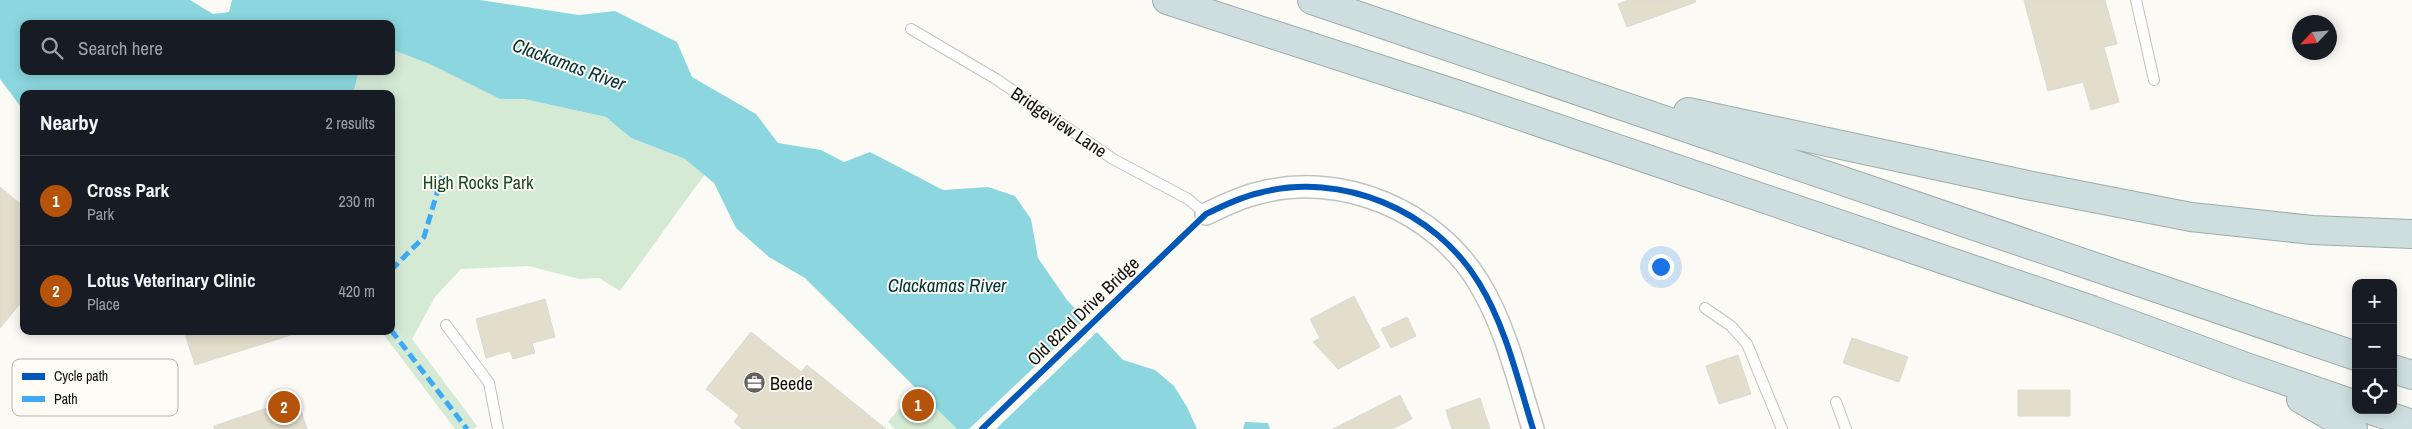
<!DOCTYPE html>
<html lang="en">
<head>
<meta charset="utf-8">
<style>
  body { margin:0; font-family:"Archivo Narrow",sans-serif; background:#20242c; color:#f1f3f6 }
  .controls { position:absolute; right:15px; bottom:15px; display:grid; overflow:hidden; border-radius:10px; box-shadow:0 2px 12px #0003 }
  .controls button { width:45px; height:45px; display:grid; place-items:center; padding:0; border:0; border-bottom:1px solid #363941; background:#171b24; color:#f1f3f6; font:25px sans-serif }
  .compass { position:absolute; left:2292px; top:15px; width:45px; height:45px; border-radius:50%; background:#171b24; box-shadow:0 2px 12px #0003; rotate:244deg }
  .you { position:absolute; left:1660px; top:266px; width:18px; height:18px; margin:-12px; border:4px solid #fff; border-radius:50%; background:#1a73e8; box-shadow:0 0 0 8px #1a73e833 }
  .badge { display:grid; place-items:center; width:32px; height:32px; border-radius:50%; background:#b45309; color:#fff; font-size:16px; font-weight:700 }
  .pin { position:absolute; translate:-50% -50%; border:2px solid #fff; box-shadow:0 1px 5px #0006 }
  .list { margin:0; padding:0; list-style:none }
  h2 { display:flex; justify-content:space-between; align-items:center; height:65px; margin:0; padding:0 20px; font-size:21px }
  h2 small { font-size:16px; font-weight:400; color:#9ea1a6 }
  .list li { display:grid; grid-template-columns:32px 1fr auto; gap:15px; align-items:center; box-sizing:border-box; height:90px; padding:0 20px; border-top:1px solid #363941 }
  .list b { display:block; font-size:19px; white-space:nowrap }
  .list p { margin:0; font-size:16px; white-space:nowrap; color:#9ea1a6 }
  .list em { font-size:16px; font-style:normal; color:#9ea1a6 }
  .icon { flex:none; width:28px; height:28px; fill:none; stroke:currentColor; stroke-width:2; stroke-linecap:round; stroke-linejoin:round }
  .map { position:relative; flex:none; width:2412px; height:429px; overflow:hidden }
  .search { position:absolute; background:#171b24; box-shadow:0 2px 12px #0003; left:20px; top:20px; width:375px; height:55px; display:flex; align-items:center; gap:12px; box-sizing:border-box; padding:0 18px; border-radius:10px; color:#9ea1a6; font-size:19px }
  .panel { position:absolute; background:#171b24; box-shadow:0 2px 12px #0003; left:20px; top:90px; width:375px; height:245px; border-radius:10px }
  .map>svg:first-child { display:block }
  .green { fill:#d4ead5 }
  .water { fill:#8cd7df }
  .pier { fill:#fbfaf5 }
  .building { fill:#e3ddcc; stroke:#dbdad6 }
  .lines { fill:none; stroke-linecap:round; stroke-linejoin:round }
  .lane-casing { stroke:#c3c2bf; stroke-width:12 }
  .street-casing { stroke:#c3c2bf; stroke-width:24 }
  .highway-casing { stroke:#9cacab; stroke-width:30 }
  .lane { stroke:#fefefe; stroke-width:10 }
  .street { stroke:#fefefe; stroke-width:21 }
  .highway { stroke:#cedede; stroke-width:28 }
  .quiet { stroke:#3fa9f5; stroke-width:5; stroke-dasharray:10 5; stroke-linecap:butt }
  .cycleway-casing { stroke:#fdfbf3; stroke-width:9 }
  .cycleway { stroke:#0057b8; stroke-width:6 }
  .labels { text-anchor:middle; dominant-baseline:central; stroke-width:4; stroke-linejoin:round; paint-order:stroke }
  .street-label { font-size:18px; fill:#0f0e0c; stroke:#fdfbf3 }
  .park-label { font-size:18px; fill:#194826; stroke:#fdfbf3 }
  .poi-label { font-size:18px; fill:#0f0e0c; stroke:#fdfbf3; text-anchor:start }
  .water-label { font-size:19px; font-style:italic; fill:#003339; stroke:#fdfbf3 }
  .key { fill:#fdfbf3; stroke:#b6b4ae; stroke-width:1 }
  .key-label { font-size:14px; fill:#0f0e0c }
</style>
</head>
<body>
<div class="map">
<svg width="2412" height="429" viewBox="0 0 2412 429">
  <rect width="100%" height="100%" fill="#fbfaf5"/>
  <path class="green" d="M 391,49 L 432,65 L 500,99 L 524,99 L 606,117 L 631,138 L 685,159 L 705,174 L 620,291 L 599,278 L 579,279 L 529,266 L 461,269 L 435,297 L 412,339 L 477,426 L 473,429 L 455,429 L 381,331 L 391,331 L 391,94 L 353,94 L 359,71 L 391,71 Z
    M 916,388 L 957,429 L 895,429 L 888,422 Z"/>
  <path class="water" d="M 0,0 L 190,0 L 213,14 L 229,12 L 232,0 L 480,0 L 579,15 L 615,11 L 677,42 L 692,77 L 756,114 L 778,143 L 821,150 L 844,162 L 870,152 L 943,190 L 988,187 L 1015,196 L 1031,219 L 1038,258 L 1067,300 L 1123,360 L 1155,370 L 1174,386 L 1187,407 L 1197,429 L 957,429 L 805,278 L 769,257 L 736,228 L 714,183 L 685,159 L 631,138 L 606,117 L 524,99 L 500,99 L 432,65 L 391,49 L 391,24 L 24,24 L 24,71 L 359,71 L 353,94 L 24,94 L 24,111 L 0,79 Z
    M 1245,422 L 1268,423 L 1270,429 L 1243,429 Z"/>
  <path class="pier" d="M 1087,317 L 1099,330 L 996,429 L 969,429 Z"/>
  <path class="building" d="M 1628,0 L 1695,0 L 1696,2 L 1627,27 L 1618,4 Z
    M 2024,0 L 2105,0 L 2117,44 L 2104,47 L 2119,102 L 2091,110 L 2083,82 L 2048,91 Z
    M 0,187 L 24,207 L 24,299 L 0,328 Z
    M 1354,296 L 1380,347 L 1338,369 L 1313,342 L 1320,338 L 1310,319 Z
    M 545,299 L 555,337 L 532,343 L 535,353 L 513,359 L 510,351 L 486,358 L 476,319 Z
    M 1407,317 L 1416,336 L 1391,348 L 1381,329 Z
    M 184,331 L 290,331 L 291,335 L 195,365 Z
    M 751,332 L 801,372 L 807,365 L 886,429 L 742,429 L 734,422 L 739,415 L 706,389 Z
    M 1852,338 L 1908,357 L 1899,382 L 1843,363 Z
    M 1738,355 L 1751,394 L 1719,404 L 1706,366 Z
    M 2018,390 L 2070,390 L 2070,416 L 2018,416 Z
    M 1400,395 L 1412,419 L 1392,429 L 1333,429 Z
    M 297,398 L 307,429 L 214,429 L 214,426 Z
    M 1480,398 L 1490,429 L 1452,429 L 1446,410 Z"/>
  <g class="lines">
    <defs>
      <path id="lane" d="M 2136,0 L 2154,80
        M 911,29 L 996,79 L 1113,159 L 1188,199 L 1206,214
        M 1705,308 L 1731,326 L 1747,344 L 1782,429
        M 446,325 L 489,383 L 498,429
        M 1836,402 L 1846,429"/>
      <path id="street" d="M 1206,214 C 1223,206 1240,197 1259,193 C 1341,171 1435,210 1479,283 C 1506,327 1518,381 1533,429"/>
      <path id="highway" d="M 1167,0 L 1459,95 L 2092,310 L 2246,367 L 2356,405
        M 1312,0 L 2356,356
        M 1688,112 L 2032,186 L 2191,217 L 2312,230 L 2412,234
        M 2393,369 L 2412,375
        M 2301,399 L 2353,429
        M 2371,410 L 2412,424"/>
    </defs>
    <use href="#lane" class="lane-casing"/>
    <use href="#street" class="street-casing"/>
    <use href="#highway" class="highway-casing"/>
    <use href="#lane" class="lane"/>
    <use href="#street" class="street"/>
    <use href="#highway" class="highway"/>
    <path class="quiet" d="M 391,270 L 424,237 L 442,176
      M 391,330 L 467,429"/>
    <defs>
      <path id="cycleway" d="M 982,429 L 1206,214 C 1223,206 1240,197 1259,193 C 1341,171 1435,210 1479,283 C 1506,327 1518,381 1533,429"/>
    </defs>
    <use href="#cycleway" class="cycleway-casing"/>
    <use href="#cycleway" class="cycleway"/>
  </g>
  <defs>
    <symbol id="office-disc" viewBox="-11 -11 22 22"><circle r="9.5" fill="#62615e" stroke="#fdfbf3"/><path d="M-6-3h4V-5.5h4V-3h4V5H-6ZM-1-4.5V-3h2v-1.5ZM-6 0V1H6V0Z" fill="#fff"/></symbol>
  </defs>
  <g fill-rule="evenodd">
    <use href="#office-disc" x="742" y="370" width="25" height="25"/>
  </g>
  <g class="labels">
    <g class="street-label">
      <text transform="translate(1059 122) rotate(34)">Bridgeview Lane</text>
      <text transform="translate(1083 311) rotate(-44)">Old 82nd Drive Bridge</text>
    </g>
    <g class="park-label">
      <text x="478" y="182">High Rocks Park</text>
    </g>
    <g class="poi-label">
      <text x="770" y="383">Beede</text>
    </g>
    <g class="water-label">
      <text transform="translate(569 64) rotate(20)">Clackamas River</text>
      <text x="947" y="285">Clackamas River</text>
    </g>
  </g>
  <rect x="12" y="359" width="166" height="57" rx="8" class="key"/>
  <rect x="22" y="373" width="23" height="7" fill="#0057b8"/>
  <rect x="22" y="396" width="23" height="6" fill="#3fa9f5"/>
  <g class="key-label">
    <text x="54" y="381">Cycle path</text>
    <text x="54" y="404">Path</text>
  </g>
</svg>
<div class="controls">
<button>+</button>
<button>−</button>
<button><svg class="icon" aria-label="locate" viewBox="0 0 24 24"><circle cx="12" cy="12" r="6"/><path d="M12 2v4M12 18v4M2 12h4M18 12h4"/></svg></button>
</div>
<svg class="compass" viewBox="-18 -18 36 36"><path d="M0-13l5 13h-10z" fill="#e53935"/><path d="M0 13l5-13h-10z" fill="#9ea1a6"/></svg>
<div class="you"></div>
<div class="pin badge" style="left:918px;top:405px">1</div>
<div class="pin badge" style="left:284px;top:407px">2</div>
<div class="search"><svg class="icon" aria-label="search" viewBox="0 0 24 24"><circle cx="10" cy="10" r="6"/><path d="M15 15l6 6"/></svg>Search here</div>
<section class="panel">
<h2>Nearby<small>2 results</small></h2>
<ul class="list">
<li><span class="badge">1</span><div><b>Cross Park</b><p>Park</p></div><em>230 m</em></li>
<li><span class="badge">2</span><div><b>Lotus Veterinary Clinic</b><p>Place</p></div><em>420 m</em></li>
</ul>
</section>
</div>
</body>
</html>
